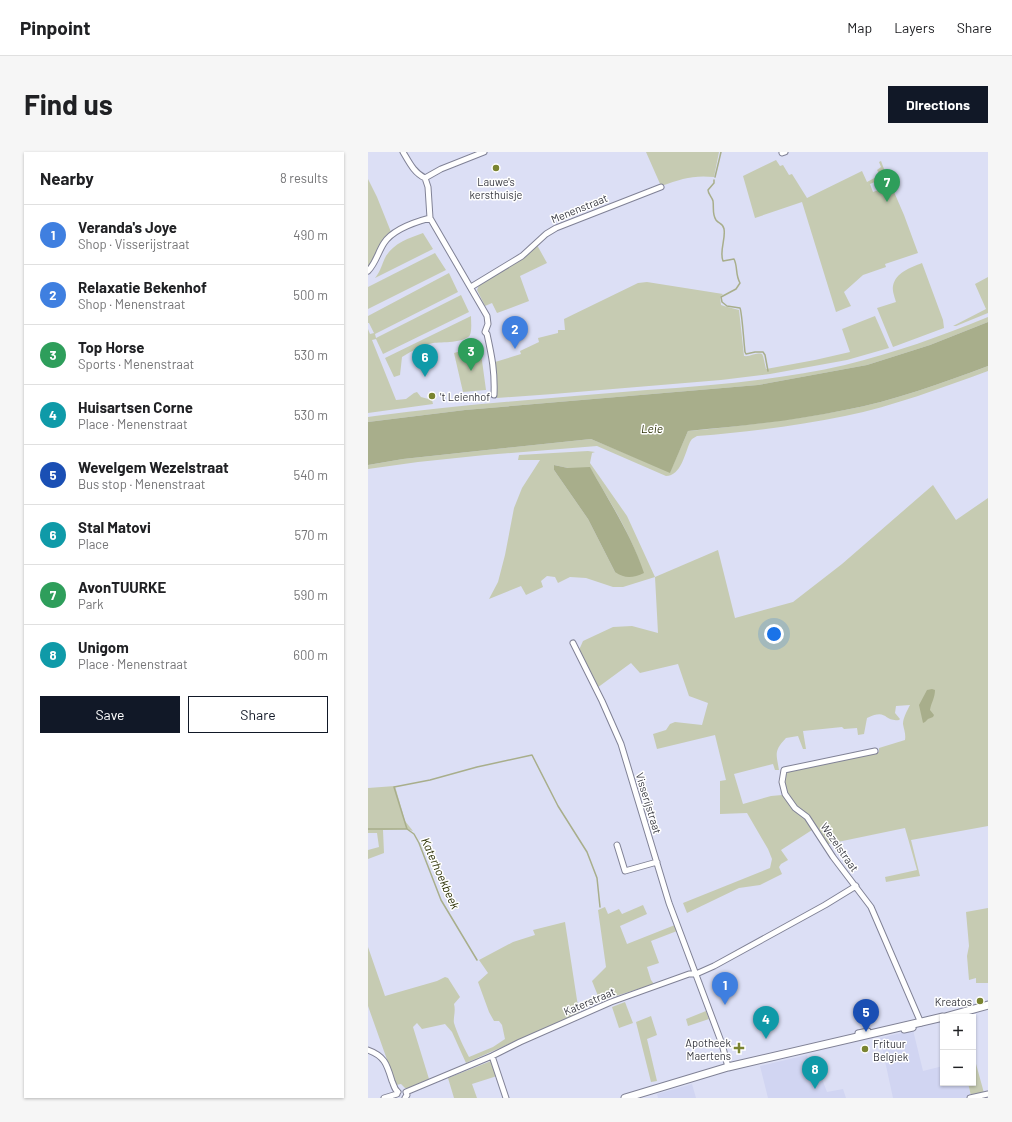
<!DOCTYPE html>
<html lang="en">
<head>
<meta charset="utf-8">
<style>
  body { margin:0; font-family:Barlow,sans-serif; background:#f6f6f6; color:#202124 }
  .controls { position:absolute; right:12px; bottom:12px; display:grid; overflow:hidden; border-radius:0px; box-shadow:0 1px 3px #0004 }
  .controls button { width:36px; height:36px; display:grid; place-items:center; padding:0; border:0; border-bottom:1px solid #e0e0e0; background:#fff; color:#202124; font:20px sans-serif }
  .you { position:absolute; left:406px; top:482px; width:14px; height:14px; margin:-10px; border:3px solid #fff; border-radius:50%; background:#1a73e8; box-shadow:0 0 0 6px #1a73e833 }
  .badge { display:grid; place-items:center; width:26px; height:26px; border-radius:50%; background:#111827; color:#fff; font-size:13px; font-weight:700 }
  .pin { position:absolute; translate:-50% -33px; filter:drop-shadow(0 1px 2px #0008) }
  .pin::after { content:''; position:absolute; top:21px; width:14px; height:12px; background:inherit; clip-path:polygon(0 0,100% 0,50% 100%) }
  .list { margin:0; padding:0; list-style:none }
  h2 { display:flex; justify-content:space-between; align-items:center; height:52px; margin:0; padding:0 16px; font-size:17px }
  h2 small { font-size:13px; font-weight:400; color:#757577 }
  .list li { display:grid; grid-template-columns:26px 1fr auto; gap:12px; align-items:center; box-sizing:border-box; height:60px; padding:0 16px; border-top:1px solid #e0e0e0 }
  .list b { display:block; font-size:15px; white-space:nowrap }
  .list p { margin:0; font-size:13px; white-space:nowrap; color:#757577 }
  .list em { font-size:13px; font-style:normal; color:#757577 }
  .actions { display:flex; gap:8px; padding:12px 16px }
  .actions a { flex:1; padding:9px 0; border:1px solid #111827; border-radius:0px; text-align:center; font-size:14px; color:#111827 }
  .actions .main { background:#111827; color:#fff }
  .map { position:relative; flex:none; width:620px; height:946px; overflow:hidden; border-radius:0px }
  header { display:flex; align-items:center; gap:24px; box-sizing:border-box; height:56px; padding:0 20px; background:#fff; border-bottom:1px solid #e0e0e0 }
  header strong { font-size:19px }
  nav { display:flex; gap:22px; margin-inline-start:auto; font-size:14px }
  .intro { display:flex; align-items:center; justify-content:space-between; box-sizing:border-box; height:96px; padding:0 24px }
  h1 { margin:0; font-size:28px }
  .button { padding:10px 18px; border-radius:0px; background:#111827; color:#fff; font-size:14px; font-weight:700 }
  main { display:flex; gap:24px; padding:0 24px }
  aside { flex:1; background:#fff; border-radius:0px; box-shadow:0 1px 3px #0004 }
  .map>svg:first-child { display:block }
  .built { fill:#d1d5f2 }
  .green { fill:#c6cbb2; fill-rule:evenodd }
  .water { fill:#a8ae8b }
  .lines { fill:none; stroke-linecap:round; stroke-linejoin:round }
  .stream { stroke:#a8ae8b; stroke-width:1.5 }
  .street-casing { stroke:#808296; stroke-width:7 }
  .secondary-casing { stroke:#808296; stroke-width:9 }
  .street { stroke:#fff; stroke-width:5 }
  .secondary { stroke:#fff; stroke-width:7 }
  .poi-dot { fill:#7a8431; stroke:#fff; stroke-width:1.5 }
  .labels { text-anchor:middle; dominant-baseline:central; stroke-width:3; stroke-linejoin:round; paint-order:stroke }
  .poi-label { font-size:11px; fill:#383941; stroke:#fff; text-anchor:start }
  .street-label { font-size:11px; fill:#383941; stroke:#fff }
  .water-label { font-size:12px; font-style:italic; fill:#2e3307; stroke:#fff }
</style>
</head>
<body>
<header>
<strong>Pinpoint</strong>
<nav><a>Map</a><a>Layers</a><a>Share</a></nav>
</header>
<div class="intro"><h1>Find us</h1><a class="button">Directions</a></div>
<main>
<aside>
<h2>Nearby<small>8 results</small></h2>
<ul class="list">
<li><span class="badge" style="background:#3f7fe0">1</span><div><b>Veranda's Joye</b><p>Shop · Visserijstraat</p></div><em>490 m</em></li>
<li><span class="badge" style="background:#3f7fe0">2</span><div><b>Relaxatie Bekenhof</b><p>Shop · Menenstraat</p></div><em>500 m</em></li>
<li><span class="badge" style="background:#2e9e5b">3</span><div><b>Top Horse</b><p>Sports · Menenstraat</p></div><em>530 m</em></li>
<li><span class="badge" style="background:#0f9aa8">4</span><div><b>Huisartsen Corne</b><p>Place · Menenstraat</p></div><em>530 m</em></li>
<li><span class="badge" style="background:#1a4fb4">5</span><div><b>Wevelgem Wezelstraat</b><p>Bus stop · Menenstraat</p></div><em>540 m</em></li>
<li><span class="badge" style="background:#0f9aa8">6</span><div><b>Stal Matovi</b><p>Place</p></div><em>570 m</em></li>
<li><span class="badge" style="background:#2e9e5b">7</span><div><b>AvonTUURKE</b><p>Park</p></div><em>590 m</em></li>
<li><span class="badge" style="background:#0f9aa8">8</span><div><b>Unigom</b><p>Place · Menenstraat</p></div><em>600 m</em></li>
</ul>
<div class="actions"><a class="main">Save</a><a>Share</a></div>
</aside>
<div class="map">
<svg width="620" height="946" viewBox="0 0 620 946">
  <rect width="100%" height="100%" fill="#dcdff5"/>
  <path class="built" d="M 545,878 L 555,919 L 575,914 L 575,931 L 600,931 L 603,944 L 597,946 L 525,946 L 512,886 Z
    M 439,903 L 445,928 L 454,927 L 459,940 L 475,937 L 478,946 L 400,946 L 392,914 Z
    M 324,932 L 328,946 L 290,946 L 289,942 Z"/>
  <path class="green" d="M 278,0 L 351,0 L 346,25 C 324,23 314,27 293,34 Z
    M 408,8 L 412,14 L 415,13 L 421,23 L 424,22 L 439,46 L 494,19 L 499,30 L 512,23 L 509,18 L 513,15 L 511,10 L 513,9 L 519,25 L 502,32 L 505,40 L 523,33 L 536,63 L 550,101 L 517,112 L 518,115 L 495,123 L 476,140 L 483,154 L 468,160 L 434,50 L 387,66 L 375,24 Z
    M 0,27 L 9,45 L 23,80 L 15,88 L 5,110 L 0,116 Z
    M 55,81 L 65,97 L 7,126 C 13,119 14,111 18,104 C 26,91 41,86 55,81 Z
    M 169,93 L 179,111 L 152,124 L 161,149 L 129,161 L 124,151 L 117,154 L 109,138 L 111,133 L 156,106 Z
    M 67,101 L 78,118 L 0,157 L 0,135 Z
    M 554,111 L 575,168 L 576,176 L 525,195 L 509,156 L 528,150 C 527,146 524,139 525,134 C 528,120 542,116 554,111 Z
    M 81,121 L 90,140 L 7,182 L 8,186 L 93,143 L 101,160 L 15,202 L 8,187 L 4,188 L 28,248 L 38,247 L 46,241 L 49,240 L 53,245 L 64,248 L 65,252 L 0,261 L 0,177 L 2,182 L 6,181 L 1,171 L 0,171 L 0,164 Z
    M 620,125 L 620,161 L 588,174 L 585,174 L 618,157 L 607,132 Z
    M 279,130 L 355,142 L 352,145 L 353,153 L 356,154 L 371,158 L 376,204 C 383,205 387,200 394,202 L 395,204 L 398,217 L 447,208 L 482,200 L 474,177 L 507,164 L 521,196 L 479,208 L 402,222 L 353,228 L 185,242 L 129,246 L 127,210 L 153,202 L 152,199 L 171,190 L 170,186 L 190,181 L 190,178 L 197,178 L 196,167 L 270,131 Z
    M 103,164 C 103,169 104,178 102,183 C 97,191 73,190 65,191 C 54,193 44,199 34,205 L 32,223 L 26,225 L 17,206 Z
    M 620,165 L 620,170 L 562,193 L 499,213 L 390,233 L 97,258 L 0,270 L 0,265 L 7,264 C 97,252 188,246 279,238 C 345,233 412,228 477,213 C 526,201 574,184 620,165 Z
    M 112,194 L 118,238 L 95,240 L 86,201 Z
    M 620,214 L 620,219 C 573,236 526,254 477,264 C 428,274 378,280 329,284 L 324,287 L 322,290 C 317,301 313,324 298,324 L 229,294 L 117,303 L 50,310 L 0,317 L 0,313 L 35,307 L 223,287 L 302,320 L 320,279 C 373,274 425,268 477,258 C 526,249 574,231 620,214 Z
    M 220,299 L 227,300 L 224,301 L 222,311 L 259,364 L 287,425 L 350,398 L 367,466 L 425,450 L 474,412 L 565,333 L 588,368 L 620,346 L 620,674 L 543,688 L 552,724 L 518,730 L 517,725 L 549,718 L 537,676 L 460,692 L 421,646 C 417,637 415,630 417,621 L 421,619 L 511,600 L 511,596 L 537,588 C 538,582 536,578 535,572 C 535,566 539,559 542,553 L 528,554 L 527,561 L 532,567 L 531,568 C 515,570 520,556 499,566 L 496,582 L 490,583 L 489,576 L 476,577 L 474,575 L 435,579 L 438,597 L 435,597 L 430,584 L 418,586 C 406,599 408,601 411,618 L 407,618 L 405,612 L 366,622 L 375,652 L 403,644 L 414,643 L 442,672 L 444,678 L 413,698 L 420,708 L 413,712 L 411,715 L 414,722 L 392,733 L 371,736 L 319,761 L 315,751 L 402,716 L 404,707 L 400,697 L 379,661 L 352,662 L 352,629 L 358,628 L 347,583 L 289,597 L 285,582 L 298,578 L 302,572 L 307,570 L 334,573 L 340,551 L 321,544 L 310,512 L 272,521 L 263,511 L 229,536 L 211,498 L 215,489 L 245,475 L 264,474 L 290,481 L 287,425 L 255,435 L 245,435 L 218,426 L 202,425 L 190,431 L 187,425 L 179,424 L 173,429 L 175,435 L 158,443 L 153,434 L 121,447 L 130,430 L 137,403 L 146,356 L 154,336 L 172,308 L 150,308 L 151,303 ZM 186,313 L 200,316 L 222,316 C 241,348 265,385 275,421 L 247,420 L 220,367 L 186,318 Z
    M 27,634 L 37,669 L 45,679 L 38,677 L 15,678 L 16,701 L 0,707 L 0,698 L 11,695 L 9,681 L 0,681 L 0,636 Z
    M 275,753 L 279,762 L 252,774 L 259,792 L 307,773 L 309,779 L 283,789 L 291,811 L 279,815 L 283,828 L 286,832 L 232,849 L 224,829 L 238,815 L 230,758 L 237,755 L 240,762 L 251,757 L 254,762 Z
    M 620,756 L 620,831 L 608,831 L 608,826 L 601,828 L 599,804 L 601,794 L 598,760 Z
    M 197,770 L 211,861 L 98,911 L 84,880 L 77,872 L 54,877 L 49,871 L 45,875 L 61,927 L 41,936 L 37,936 L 33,932 L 28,933 L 0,854 L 0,795 L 17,844 L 69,829 L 77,825 L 80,826 L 92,845 L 86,852 C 88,859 85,866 86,871 C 89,881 96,896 101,905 L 125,895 L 137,887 L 134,873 L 131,869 L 126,869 L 121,860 L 110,830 L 120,821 L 111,808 L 145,790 L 167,783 L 165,778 Z
    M 257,850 L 265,871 L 251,876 L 244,855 Z
    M 338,859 L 341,867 L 320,874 L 318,867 Z
    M 283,864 L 289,883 L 279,887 L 289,929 L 283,930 L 268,870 Z
    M 605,901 L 616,941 L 603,944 L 600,931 L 605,931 Z
    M 123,909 L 129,924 L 104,932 L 109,946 L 86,946 L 80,926 Z"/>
  <path class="water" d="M 620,170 L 620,214 C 574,231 526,249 477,258 C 425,269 373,274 320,279 L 302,321 L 223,287 L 35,307 L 0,313 L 0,270 L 97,258 L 390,233 L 499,213 L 562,193 Z
    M 186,313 L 200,316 L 222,315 C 241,349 264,384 276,421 C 265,426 257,427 247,420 L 220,367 L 186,318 Z
    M 564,537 L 567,538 C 567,546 563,551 562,558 L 566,563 L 565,565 L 560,567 L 557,570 L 555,571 L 551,553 L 559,538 Z"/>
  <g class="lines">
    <path class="stream" d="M 347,25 L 353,0
      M 346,28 L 346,31 L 340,38 C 340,42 344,45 345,49 C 346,56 344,62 348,68 C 351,72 355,71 356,77 C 358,87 351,99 355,109 L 366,107 C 370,115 367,122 372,131 L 368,137 L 353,145 L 354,150 L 359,154 L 372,156 C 374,160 376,193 377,200 L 378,202 L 387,200 L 395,200 L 397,203 L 400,219
      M 0,677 L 39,677 L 46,682 L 51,691 L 73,748 L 109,808
      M 39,677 L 26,635 L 62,628 L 109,615 L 164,603 L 190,654 L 219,700 L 229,726 L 232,755"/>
    <defs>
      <path id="street" d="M 35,0 C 41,10 46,21 57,26 L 60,35 L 62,66 L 119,164 L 120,172 L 117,180 L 119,182 C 124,205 127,220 126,243
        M 414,1 L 417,0
        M 57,26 L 73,17 L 116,0
        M 0,119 C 8,111 10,100 16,91 C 25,77 47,70 62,66
        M 103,135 L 154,104 L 178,82 L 188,76 L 293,35
        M 205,491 L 234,549 L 253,592 L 301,751 L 354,892 L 360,915
        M 507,599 L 416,618 L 414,630 L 417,642 L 427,656 L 439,665 L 465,705 L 503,755 L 553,871
        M 249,693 L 257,719 L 289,710
        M 544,875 L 545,876 L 536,878 L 536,877 Z
        M 500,879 L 500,880 L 490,882 L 490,881 Z
        M 0,898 C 17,904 19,913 24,929 C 26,933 26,937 30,940
        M 124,904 L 138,946
        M 38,940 L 124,904 L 152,890 L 243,850 L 321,822 L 328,822 L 346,814 L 457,753 L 488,734
        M 16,946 L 29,942
        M 37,946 L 39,943 L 38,940
        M 602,946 L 620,942"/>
      <path id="secondary" d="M 577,865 L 620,853
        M 257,946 L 360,915 L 575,865"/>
    </defs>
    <use href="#street" class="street-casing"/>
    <use href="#secondary" class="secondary-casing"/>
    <use href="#street" class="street"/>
    <use href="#secondary" class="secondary"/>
  </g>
  <g class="poi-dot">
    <circle cx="128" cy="16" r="4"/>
    <circle cx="64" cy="244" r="4"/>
    <circle cx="612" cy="849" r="4"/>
    <path d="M369 890h4v4h4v4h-4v4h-4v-4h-4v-4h4z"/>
    <circle cx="497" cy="897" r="4"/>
  </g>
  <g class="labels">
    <g class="poi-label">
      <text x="128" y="29" text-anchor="middle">Lauwe's<tspan x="128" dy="13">kersthuisje</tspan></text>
      <text x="72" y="244">'t Leienhof</text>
      <text x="604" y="849" text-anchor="end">Kreatos</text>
      <text x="363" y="890" text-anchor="end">Apotheek<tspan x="363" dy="13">Maertens</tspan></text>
      <text x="505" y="891">Frituur<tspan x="505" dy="13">Belgiek</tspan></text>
    </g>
    <g class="street-label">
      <text transform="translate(211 56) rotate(-22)">Menenstraat</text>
      <text transform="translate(281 651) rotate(73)">Visserijstraat</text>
      <text transform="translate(472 695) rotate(55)">Wezelstraat</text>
      <text transform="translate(221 849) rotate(-23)">Katerstraat</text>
    </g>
    <g class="water-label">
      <text x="284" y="276">Leie</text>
      <text transform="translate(73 721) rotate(66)">Katerhoekbeek</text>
    </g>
  </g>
</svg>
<div class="controls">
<button>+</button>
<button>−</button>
</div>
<div class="you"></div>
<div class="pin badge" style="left:357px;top:853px;background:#3f7fe0">1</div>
<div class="pin badge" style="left:147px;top:197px;background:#3f7fe0">2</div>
<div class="pin badge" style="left:103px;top:219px;background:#2e9e5b">3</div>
<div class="pin badge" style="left:398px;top:887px;background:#0f9aa8">4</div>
<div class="pin badge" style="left:498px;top:880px;background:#1a4fb4">5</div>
<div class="pin badge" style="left:57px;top:225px;background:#0f9aa8">6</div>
<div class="pin badge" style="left:519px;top:50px;background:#2e9e5b">7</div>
<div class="pin badge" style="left:447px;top:937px;background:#0f9aa8">8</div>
</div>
</main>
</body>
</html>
